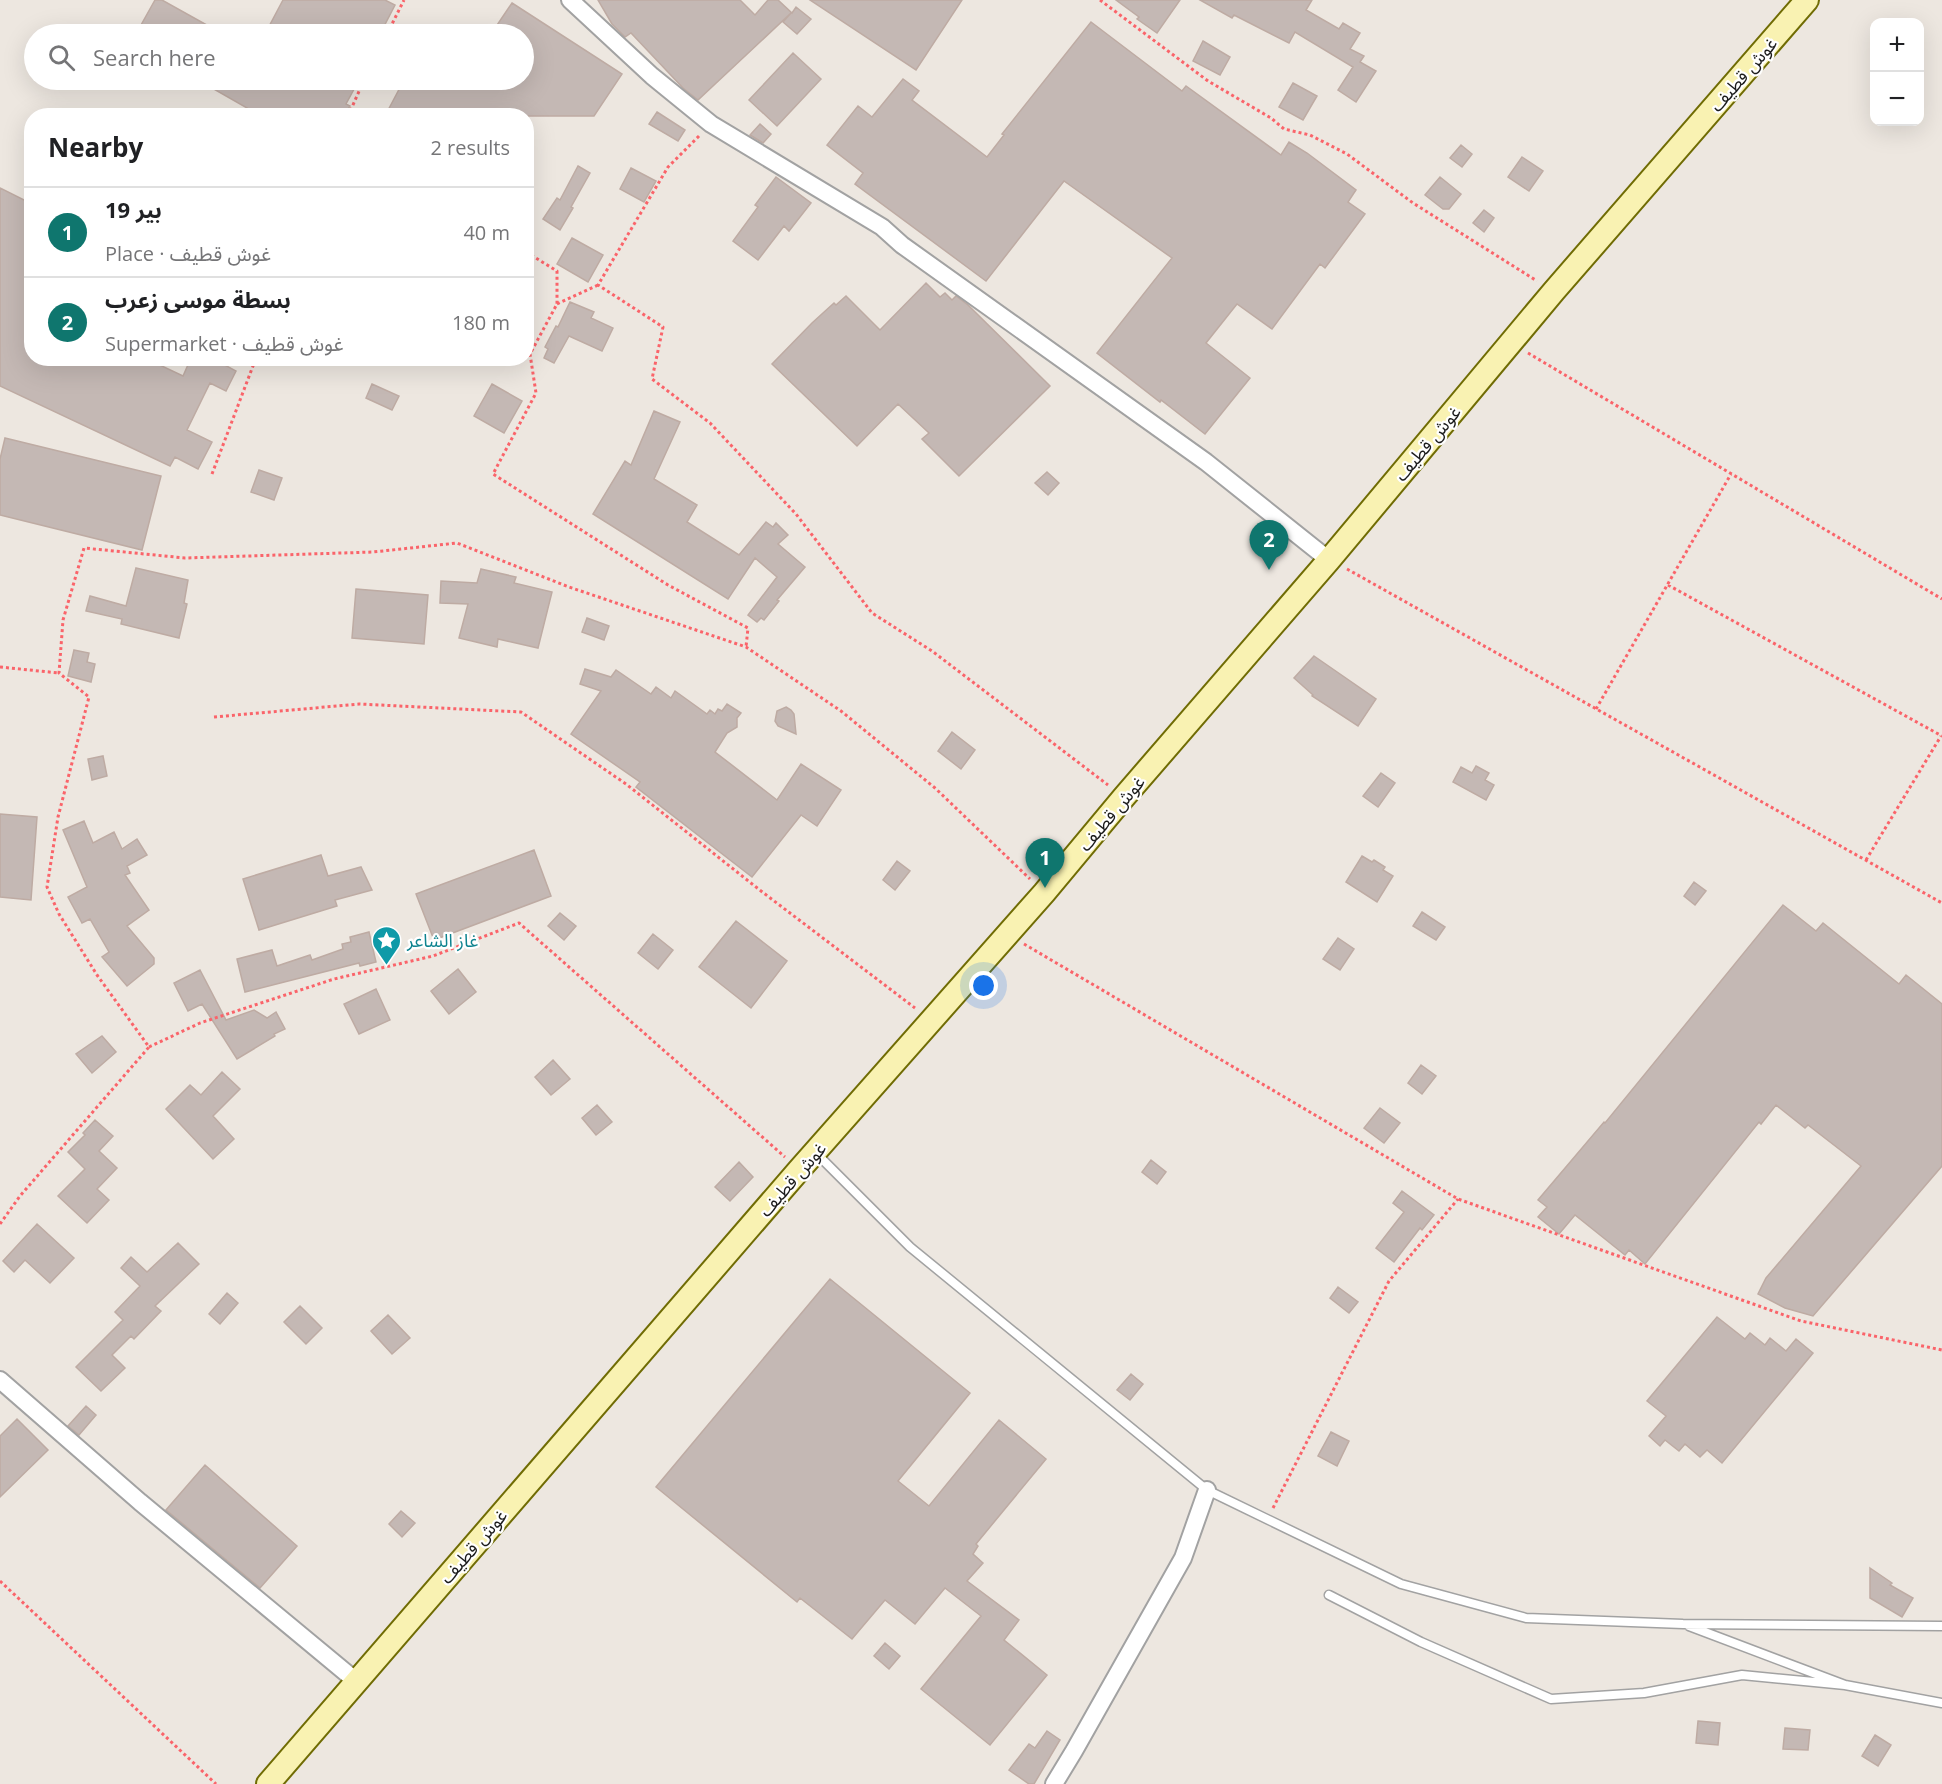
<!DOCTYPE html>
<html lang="en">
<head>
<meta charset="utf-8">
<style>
  body { margin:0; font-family:"Open Sans","Noto Sans Arabic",sans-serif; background:#f6f6f6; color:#202124 }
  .controls { position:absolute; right:18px; top:18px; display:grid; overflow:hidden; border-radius:12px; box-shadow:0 6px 24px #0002 }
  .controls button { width:54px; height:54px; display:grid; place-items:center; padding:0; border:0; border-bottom:2px solid #e0e0e0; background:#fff; color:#202124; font:30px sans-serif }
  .you { position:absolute; left:984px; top:986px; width:21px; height:21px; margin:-15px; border:4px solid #fff; border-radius:50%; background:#1a73e8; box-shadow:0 0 0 9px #1a73e833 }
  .badge { display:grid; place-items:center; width:39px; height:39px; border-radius:50%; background:#0f766e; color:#fff; font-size:20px; font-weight:700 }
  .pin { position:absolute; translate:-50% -50px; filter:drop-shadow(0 2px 3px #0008) }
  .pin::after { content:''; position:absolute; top:32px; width:21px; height:18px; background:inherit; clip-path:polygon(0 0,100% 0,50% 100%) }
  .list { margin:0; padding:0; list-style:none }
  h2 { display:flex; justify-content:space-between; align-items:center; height:78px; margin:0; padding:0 24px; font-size:26px }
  h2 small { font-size:20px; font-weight:400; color:#757577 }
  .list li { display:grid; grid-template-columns:39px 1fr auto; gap:18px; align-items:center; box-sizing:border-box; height:90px; padding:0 24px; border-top:2px solid #e0e0e0 }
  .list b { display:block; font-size:22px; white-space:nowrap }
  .list p { margin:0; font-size:20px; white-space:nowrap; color:#757577 }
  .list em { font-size:20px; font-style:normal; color:#757577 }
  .icon { flex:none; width:33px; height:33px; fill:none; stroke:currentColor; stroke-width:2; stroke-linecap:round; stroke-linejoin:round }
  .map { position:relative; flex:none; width:1942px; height:1784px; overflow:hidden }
  .search { position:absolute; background:#fff; box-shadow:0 6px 24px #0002; left:24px; top:24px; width:510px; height:66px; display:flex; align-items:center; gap:15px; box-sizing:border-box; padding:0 21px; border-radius:33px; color:#757577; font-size:22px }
  .panel { position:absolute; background:#fff; box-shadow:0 6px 24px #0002; left:24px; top:108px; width:510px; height:258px; border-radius:24px }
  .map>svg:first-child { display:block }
  .building { fill:#c4b8b4; stroke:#beaba3; stroke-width:1.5 }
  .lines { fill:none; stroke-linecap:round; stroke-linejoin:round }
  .lane-casing { stroke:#a2a2a2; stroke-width:11 }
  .street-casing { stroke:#a2a2a2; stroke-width:20 }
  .secondary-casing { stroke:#706c04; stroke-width:26 }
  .path { stroke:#fa646a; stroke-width:3; stroke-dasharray:3 3; stroke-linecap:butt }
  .lane { stroke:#fff; stroke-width:8 }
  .street { stroke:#fff; stroke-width:16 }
  .secondary { stroke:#f9f2b2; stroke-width:22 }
  .labels { text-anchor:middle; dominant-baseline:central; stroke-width:4.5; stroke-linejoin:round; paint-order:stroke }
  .street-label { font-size:18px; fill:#1b1b1b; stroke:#fff }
  .culture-label { font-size:18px; fill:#0d838f; stroke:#fff; text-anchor:start }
</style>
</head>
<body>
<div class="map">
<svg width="1942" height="1784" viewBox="0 0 1942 1784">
  <rect width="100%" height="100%" fill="#ede7e0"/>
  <path class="building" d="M 155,0 L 162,0 L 223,34 L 136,34 Z
    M 283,0 L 385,0 L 395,5 L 380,34 L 373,34 L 363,30 L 361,34 L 265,34 Z
    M 598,0 L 740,0 L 755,15 L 768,0 L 778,0 L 792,13 L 796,7 L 811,19 L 797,34 L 783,22 L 791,13 L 698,100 L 683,88 L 631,33 L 625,37 L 612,24 Z
    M 810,0 L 962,0 L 916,70 Z
    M 1116,0 L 1180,0 L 1157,33 L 1137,19 L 1139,17 Z
    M 1200,0 L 1312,0 L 1306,10 L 1339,29 L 1343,23 L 1360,33 L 1350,49 L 1364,56 L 1360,62 L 1376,71 L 1356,102 L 1338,90 L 1353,67 L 1295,32 L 1289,43 L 1234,15 L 1232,18 Z
    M 512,3 L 622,74 L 594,116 L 385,116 L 404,80 L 524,80 L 524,34 L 491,34 Z
    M 1091,22 L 1182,91 L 1186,86 L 1281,155 L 1289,142 L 1307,153 L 1356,190 L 1348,202 L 1365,214 L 1325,268 L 1320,264 L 1272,329 L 1237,304 L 1206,343 L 1250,378 L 1205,434 L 1161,400 L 1160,402 L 1097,353 L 1172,258 L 1064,181 L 986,281 L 855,184 L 863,173 L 827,145 L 858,106 L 872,117 L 903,79 L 919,91 L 912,100 L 987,157 L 1004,135 L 1002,134 Z
    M 1203,41 L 1230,57 L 1220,75 L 1193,61 Z
    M 793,53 L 821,79 L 777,126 L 749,100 Z
    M 198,80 L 359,80 L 346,104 L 350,106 L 344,116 L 261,116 Z
    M 1293,83 L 1317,96 L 1303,120 L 1279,107 Z
    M 657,112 L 685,130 L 678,141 L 649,124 Z
    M 760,124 L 771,134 L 763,143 L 750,135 Z
    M 1461,145 L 1472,154 L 1462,167 L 1450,158 Z
    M 1522,157 L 1543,171 L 1529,191 L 1508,177 Z
    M 578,166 L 590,173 L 571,207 L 573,208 L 560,230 L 543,219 L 557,198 L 560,200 Z
    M 631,168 L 656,181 L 644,202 L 620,189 Z
    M 776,177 L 811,203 L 789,231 L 784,226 L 758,260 L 733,241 L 758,207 L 755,205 Z
    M 1440,177 L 1461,194 L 1449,209 L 1443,209 L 1425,195 Z
    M 0,188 L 32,204 L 32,358 L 145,358 L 183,376 L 191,358 L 212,358 L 236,371 L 226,391 L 210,383 L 187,430 L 212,442 L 198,469 L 175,457 L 170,466 L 0,386 Z
    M 1484,210 L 1494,218 L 1484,232 L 1473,223 Z
    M 572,238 L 603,255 L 588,282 L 557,264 Z
    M 926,283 L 940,297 L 945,293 L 952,300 L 956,296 L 968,305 L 1050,386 L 959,476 L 922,439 L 929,433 L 898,404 L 857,446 L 772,364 L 812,323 L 834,303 L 836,305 L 846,296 L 880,330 Z
    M 570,302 L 594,312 L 591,318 L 613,328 L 602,351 L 569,336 L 554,363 L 544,358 L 548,349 L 545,347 L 556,326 L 558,327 Z
    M 372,384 L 399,396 L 392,410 L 366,398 Z
    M 492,384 L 522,401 L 504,433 L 474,416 Z
    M 654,411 L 680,422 L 654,479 L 697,505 L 687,522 L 739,555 L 766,522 L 773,527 L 776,523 L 788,535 L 778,544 L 805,567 L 777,600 L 779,601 L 764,620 L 761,618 L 757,622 L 748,615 L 777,577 L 755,558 L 728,599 L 593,514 L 625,461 L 631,465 Z
    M 5,438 L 161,476 L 142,550 L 0,515 L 0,459 Z
    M 259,470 L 282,478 L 274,500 L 251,492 Z
    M 1047,472 L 1059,483 L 1048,495 L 1035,483 Z
    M 136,568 L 188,580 L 184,603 L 187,604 L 179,638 L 121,624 L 122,619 L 86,611 L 90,596 L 126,606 Z
    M 481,569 L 516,577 L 514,583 L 552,592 L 538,648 L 498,639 L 497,647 L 459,638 L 468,604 L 440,603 L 441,581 L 477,583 Z
    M 356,589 L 428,595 L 424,644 L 352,638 Z
    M 587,618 L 609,626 L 604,640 L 582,632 Z
    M 74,650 L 89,653 L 87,662 L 95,664 L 91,682 L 68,676 Z
    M 1314,656 L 1376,699 L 1358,726 L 1312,696 L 1313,695 L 1294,678 Z
    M 585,669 L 611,677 L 616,670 L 651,694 L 656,687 L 671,698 L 675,691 L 707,714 L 710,710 L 715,714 L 718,709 L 722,711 L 727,704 L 741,713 L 737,718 L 737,727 L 727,733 L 715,752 L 777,800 L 801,764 L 841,790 L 817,826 L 801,815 L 752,877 L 636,787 L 640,782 L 571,734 L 601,691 L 580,684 Z
    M 786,707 L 791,710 L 794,714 L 796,734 L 778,726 L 775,721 L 777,711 Z
    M 952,732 L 975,750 L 961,769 L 938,751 Z
    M 103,756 L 107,776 L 92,780 L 88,759 Z
    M 1476,766 L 1489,773 L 1485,780 L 1494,785 L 1486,800 L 1453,782 L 1461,767 L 1472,773 Z
    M 1381,773 L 1395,783 L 1378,807 L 1363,796 Z
    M 0,814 L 37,817 L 31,900 L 0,897 Z
    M 84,821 L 93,843 L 114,832 L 122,849 L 137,839 L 147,855 L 127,866 L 130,873 L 125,875 L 149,910 L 127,926 L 154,958 L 154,964 L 127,986 L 102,957 L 109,952 L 90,919 L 82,923 L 68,897 L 87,887 L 63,830 Z
    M 534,850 L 551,896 L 434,940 L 416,894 Z
    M 321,855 L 328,876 L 361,867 L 372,890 L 335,900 L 337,906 L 259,930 L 243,879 Z
    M 1362,856 L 1372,862 L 1374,860 L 1385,867 L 1383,870 L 1393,876 L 1377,902 L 1346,882 Z
    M 897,861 L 910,871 L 895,890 L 883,880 Z
    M 1694,882 L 1706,891 L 1695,905 L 1684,896 Z
    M 1783,905 L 1816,931 L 1823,923 L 1899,984 L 1906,975 L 1942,1004 L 1942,1166 L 1813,1316 L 1785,1308 L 1758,1294 L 1766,1278 L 1861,1166 L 1808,1125 L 1805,1128 L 1776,1105 L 1761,1124 L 1759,1122 L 1645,1264 L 1629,1250 L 1625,1255 L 1575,1215 L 1559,1234 L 1538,1217 L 1547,1207 L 1538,1200 L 1604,1122 L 1605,1123 Z
    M 1422,912 L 1445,927 L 1436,940 L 1413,926 Z
    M 560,913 L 576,926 L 564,940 L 548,926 Z
    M 736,921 L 787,961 L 751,1008 L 699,967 Z
    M 369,932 L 376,962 L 360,966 L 359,963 L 245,992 L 237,959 L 272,950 L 277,966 L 310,955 L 312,960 L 343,949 L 342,944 L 351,942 L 350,937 Z
    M 653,934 L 673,950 L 658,969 L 638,953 Z
    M 1338,938 L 1354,949 L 1340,970 L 1323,959 Z
    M 458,969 L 476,992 L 449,1014 L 431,991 Z
    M 200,970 L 226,1020 L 254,1010 L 267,1018 L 276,1012 L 285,1029 L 274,1034 L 275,1036 L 237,1059 L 202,1004 L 188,1011 L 174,983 Z
    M 376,989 L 390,1020 L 359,1034 L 344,1004 Z
    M 102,1036 L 116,1052 L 92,1073 L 76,1054 Z
    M 553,1060 L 570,1079 L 551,1095 L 535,1077 Z
    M 1421,1065 L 1436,1076 L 1422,1094 L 1408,1083 Z
    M 222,1072 L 240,1089 L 213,1116 L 234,1139 L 213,1159 L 166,1109 L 190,1085 L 201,1095 Z
    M 597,1105 L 612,1122 L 596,1135 L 582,1118 Z
    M 1380,1108 L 1400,1123 L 1384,1143 L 1364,1128 Z
    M 95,1120 L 113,1136 L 99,1151 L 117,1168 L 97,1189 L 109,1200 L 87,1223 L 58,1196 L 85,1169 L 68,1152 L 85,1135 L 83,1133 Z
    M 1151,1160 L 1166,1172 L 1157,1184 L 1142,1172 Z
    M 739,1162 L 753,1177 L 730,1201 L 715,1187 Z
    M 1402,1191 L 1434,1215 L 1422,1230 L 1420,1228 L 1394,1262 L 1376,1248 L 1404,1212 L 1393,1203 Z
    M 37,1224 L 74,1258 L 50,1283 L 25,1260 L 14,1272 L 3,1261 Z
    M 178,1243 L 199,1264 L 155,1306 L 161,1311 L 134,1339 L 131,1336 L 112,1355 L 125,1368 L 101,1391 L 76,1367 L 123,1320 L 115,1312 L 140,1286 L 121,1268 L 131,1257 L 147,1272 Z
    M 830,1279 L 970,1393 L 898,1481 L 929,1506 L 999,1420 L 1046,1459 L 976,1544 L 978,1546 L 973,1554 L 983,1563 L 967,1581 L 1019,1620 L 1004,1640 L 1047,1675 L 990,1745 L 921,1689 L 981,1616 L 945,1588 L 915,1624 L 885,1600 L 852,1639 L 800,1598 L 797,1602 L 656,1487 Z
    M 1338,1287 L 1358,1302 L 1349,1313 L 1330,1298 Z
    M 227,1293 L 238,1303 L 220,1324 L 209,1314 Z
    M 300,1306 L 322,1328 L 306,1344 L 284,1322 Z
    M 388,1315 L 410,1338 L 392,1354 L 371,1331 Z
    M 1717,1317 L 1745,1339 L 1750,1333 L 1765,1345 L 1770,1338 L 1786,1351 L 1796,1339 L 1813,1353 L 1722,1463 L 1707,1450 L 1700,1457 L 1685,1444 L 1679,1451 L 1665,1440 L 1660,1446 L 1649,1436 L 1666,1416 L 1647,1401 Z
    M 1131,1374 L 1143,1384 L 1130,1400 L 1117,1390 Z
    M 86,1406 L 96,1415 L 79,1435 L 68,1426 Z
    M 17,1419 L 48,1450 L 0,1497 L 0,1436 Z
    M 1331,1432 L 1349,1441 L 1337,1466 L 1318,1456 Z
    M 205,1465 L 297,1546 L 260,1588 L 166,1510 Z
    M 401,1511 L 415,1523 L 402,1537 L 389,1524 Z
    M 1870,1568 L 1892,1583 L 1890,1585 L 1913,1598 L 1902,1617 L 1870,1598 Z
    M 885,1643 L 900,1656 L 889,1669 L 874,1656 Z
    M 1698,1721 L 1720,1723 L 1718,1745 L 1696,1743 Z
    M 1785,1728 L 1810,1730 L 1808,1750 L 1783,1749 Z
    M 1047,1731 L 1060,1740 L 1034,1784 L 1029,1784 L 1009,1770 L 1029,1744 L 1035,1748 Z
    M 1875,1735 L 1891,1745 L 1878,1766 L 1862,1756 Z"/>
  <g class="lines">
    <defs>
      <path id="lane" d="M 815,1152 L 910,1247 L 1207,1490 L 1401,1584 L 1526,1618 L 1683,1624 L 1942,1626
        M 1329,1595 L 1421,1642 L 1551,1699 L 1644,1693 L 1742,1675 L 1845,1685
        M 1689,1626 L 1845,1685 L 1942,1703"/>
      <path id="street" d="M 570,0 L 652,76 L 711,124 L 882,227 L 902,245 L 1206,462 L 1329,560
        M 0,1380 L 140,1502 L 356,1681
        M 1054,1784 L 1074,1751 L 1183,1558 L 1207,1490"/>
      <path id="secondary" d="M 268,1784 L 799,1170 L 1044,893 L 1124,797 L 1329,560 L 1554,291 L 1807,0"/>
    </defs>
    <use href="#lane" class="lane-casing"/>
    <use href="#street" class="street-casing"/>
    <use href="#secondary" class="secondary-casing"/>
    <path class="path" d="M 1100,0 L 1208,81 L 1271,118 L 1284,129 L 1310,135 L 1347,154 L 1413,203 L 1537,281
      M 387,34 L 404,0
      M 348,116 L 364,80
      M 699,136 L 668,167 L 598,285 L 663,327 L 652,379 L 710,423 L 796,514 L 872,613 L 932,651 L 1108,785
      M 526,252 L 557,271 L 557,304 L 530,354 L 536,393 L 493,474 L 668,585 L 748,628 L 746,647
      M 557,304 L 598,285
      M 1528,353 L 1942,599
      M 212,474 L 256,358
      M 1347,569 L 1942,903
      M 1668,585 L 1942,736
      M 0,667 L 59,673
      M 1596,709 L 1731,474
      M 214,717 L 359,704 L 521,712 L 626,784 L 761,891 L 915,1008
      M 1866,860 L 1941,736
      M 1024,944 L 1458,1199 L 1801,1321 L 1942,1350
      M 149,1047 L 200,1023 L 334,979 L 433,956 L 519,923 L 785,1157
      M 0,1224 L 20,1196 L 149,1047 L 97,975 L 59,914 L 47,887 L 58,817 L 89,697 L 59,673 L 63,620 L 84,548 L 185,558 L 373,552 L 457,543 L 569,587 L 746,647 L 841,711 L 935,788 L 1030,879
      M 1273,1508 L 1389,1281 L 1458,1199
      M 0,1581 L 216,1784"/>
    <use href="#lane" class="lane"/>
    <use href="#street" class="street"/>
    <use href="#secondary" class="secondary"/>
  </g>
  <defs>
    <symbol id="sight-pin" viewBox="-11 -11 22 30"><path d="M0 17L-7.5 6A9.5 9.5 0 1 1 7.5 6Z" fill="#0f9aa8" stroke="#fff"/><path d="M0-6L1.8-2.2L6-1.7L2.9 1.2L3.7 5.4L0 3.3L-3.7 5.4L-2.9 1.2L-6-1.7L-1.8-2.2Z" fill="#fff"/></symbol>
  </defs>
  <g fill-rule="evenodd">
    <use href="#sight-pin" x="370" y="924" width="33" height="45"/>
  </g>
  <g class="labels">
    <g class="street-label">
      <text transform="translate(1743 74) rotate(-49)">غوش قطيف</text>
      <text transform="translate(1427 443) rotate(-50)">غوش قطيف</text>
      <text transform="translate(1111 813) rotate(-50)">غوش قطيف</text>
      <text transform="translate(792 1179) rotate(-49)">غوش قطيف</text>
      <text transform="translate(473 1546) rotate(-49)">غوش قطيف</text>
    </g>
    <g class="culture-label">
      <text x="407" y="940">غاز الشاعر</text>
    </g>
  </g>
</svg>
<div class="controls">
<button>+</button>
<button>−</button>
</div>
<div class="you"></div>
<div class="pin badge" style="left:1045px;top:888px">1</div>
<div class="pin badge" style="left:1269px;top:570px">2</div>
<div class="search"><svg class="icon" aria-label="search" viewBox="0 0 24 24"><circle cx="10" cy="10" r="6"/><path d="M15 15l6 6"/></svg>Search here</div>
<section class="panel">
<h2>Nearby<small>2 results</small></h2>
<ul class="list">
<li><span class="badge">1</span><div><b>بير 19</b><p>Place · غوش قطيف</p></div><em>40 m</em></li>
<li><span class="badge">2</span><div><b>بسطة موسى زعرب</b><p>Supermarket · غوش قطيف</p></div><em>180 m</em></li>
</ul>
</section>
</div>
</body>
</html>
